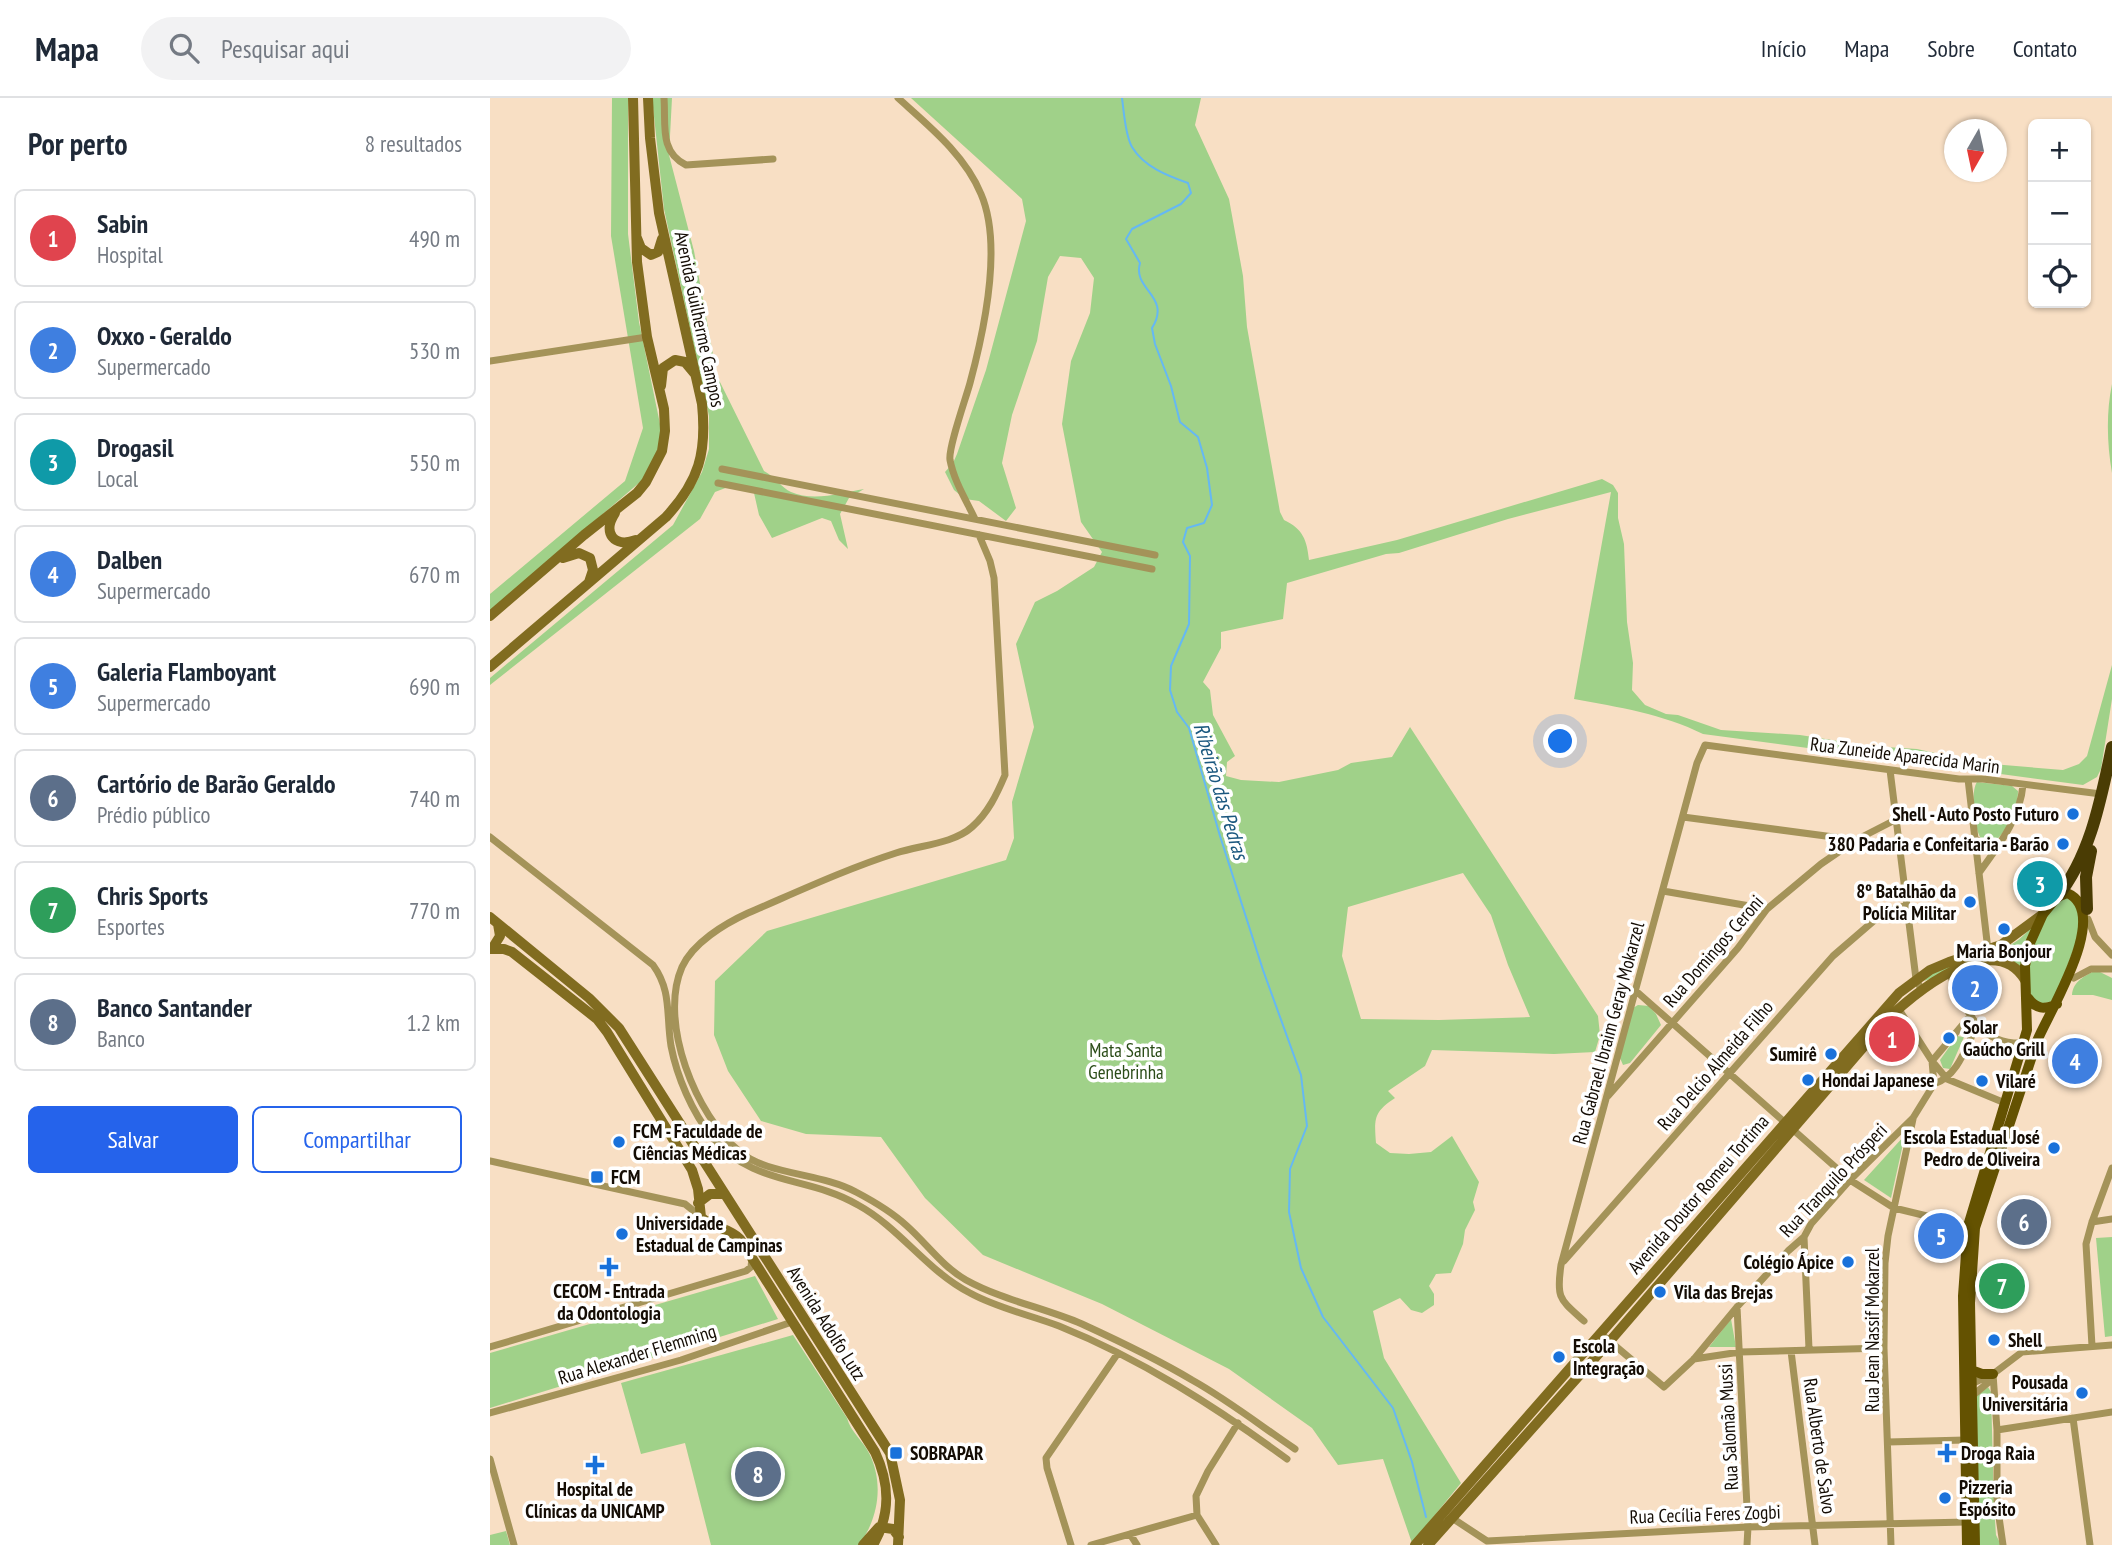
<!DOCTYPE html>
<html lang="pt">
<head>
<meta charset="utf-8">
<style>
  body { margin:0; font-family:"PT Sans Narrow",sans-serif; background:#f2f2f3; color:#1f2937 }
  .controls { position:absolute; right:21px; top:21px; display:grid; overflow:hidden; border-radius:10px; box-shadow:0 2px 5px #0004 }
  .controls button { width:63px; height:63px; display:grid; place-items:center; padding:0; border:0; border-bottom:2px solid #e0e1e3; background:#fff; color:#1f2937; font:35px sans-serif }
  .compass { position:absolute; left:1454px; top:21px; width:63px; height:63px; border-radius:50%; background:#fff; box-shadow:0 2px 5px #0004; rotate:189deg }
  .you { position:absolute; left:1071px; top:644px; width:24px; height:24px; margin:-18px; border:5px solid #fff; border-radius:50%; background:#1a73e8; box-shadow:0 0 0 10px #1a73e833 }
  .badge { display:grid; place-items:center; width:46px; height:46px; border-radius:50%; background:#2563eb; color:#fff; font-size:23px; font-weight:700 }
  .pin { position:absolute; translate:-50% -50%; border:4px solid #fff; box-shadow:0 2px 7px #0006 }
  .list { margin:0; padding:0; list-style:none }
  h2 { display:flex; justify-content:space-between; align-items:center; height:91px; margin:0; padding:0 28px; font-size:30px }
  h2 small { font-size:23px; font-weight:400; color:#747a83 }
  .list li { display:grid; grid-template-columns:46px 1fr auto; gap:21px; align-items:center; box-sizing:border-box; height:98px; margin:0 14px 14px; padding:0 14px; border:2px solid #e0e1e3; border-radius:10px }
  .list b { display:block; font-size:26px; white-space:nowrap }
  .list p { margin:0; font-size:23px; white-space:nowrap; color:#747a83 }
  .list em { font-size:23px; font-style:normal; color:#747a83 }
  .actions { display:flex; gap:14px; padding:21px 28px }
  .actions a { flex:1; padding:16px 0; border:2px solid #2563eb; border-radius:10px; text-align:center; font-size:24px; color:#2563eb }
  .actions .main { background:#2563eb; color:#fff }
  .icon { flex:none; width:38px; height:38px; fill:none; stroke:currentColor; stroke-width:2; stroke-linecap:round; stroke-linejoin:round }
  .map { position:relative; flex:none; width:1622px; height:1447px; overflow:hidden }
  header { display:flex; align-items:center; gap:42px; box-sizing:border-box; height:98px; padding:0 35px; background:#fff; border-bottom:2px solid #e0e1e3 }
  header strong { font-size:33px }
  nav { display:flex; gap:38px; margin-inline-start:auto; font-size:24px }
  .search { width:490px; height:63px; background:#f2f2f3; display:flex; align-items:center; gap:18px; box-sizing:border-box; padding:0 24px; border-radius:38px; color:#747a83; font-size:26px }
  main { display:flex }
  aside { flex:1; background:#fff }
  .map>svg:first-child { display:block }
  .green { fill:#a0d189; fill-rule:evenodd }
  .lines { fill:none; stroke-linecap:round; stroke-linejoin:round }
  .stream { stroke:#65b8f3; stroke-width:2 }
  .minor { stroke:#a49359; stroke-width:7 }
  .secondary { stroke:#816c20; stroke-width:10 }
  .primary { stroke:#645201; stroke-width:10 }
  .motorway { stroke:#4a3c04; stroke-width:12 }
  .poi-dot { fill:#1971da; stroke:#fff; stroke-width:2.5 }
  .labels { text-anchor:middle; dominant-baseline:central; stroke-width:7; stroke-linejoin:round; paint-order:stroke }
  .street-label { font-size:19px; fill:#140c04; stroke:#fff }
  .poi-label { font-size:19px; font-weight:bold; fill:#140c04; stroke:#fff; text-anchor:start }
  .park-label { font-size:19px; fill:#2b4c18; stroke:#fff }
  .water-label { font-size:21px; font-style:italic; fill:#1b587f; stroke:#fff }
</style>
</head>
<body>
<header>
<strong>Mapa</strong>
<div class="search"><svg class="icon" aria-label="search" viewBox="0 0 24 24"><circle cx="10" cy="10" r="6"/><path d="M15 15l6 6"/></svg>Pesquisar aqui</div>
<nav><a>Início</a><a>Mapa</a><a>Sobre</a><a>Contato</a></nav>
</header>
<main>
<aside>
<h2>Por perto<small>8 resultados</small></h2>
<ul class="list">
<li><span class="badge" style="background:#e0444e">1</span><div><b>Sabin</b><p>Hospital</p></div><em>490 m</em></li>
<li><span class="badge" style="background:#3f7fe0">2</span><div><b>Oxxo - Geraldo</b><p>Supermercado</p></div><em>530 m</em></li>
<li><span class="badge" style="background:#0f9aa8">3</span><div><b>Drogasil</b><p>Local</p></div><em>550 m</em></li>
<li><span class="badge" style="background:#3f7fe0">4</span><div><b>Dalben</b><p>Supermercado</p></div><em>670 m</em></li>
<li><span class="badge" style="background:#3f7fe0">5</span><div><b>Galeria Flamboyant</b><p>Supermercado</p></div><em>690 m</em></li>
<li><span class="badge" style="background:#5c6f8a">6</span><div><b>Cartório de Barão Geraldo</b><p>Prédio público</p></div><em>740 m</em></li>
<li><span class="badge" style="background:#2e9e5b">7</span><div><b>Chris Sports</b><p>Esportes</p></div><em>770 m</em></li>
<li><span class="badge" style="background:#5c6f8a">8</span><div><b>Banco Santander</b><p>Banco</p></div><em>1.2 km</em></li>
</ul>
<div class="actions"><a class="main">Salvar</a><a>Compartilhar</a></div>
</aside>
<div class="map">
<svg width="1622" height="1447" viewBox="0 0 1622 1447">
  <rect width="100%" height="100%" fill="#f8dfc4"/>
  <path class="green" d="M 122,0 L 138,0 L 138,136 L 149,224 L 170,326 L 170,346 L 157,378 L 0,513 L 0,496 L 135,383 L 153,330 L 121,138 Z
    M 162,0 L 182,0 L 179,57 L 204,153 L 227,278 L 274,373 C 284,378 292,390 301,394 C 323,404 352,395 374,391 L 359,400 L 350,416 L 358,451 L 349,442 L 341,423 L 332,420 L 282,440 L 269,417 L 264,395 L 246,386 L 225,394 L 210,421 L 0,587 L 0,580 L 183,427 L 212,374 L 219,351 L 219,318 L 174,111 Z
    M 421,0 L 711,0 L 705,27 L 739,101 L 753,178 L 757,229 L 790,414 L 794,422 C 813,431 817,442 819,462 L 907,442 L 1112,381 L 1123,387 L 1128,395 L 1128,420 L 1134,446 L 1137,524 L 1143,565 L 1142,592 L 1155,607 L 1176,616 L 1188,617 L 1231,632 L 1310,637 L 1380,648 L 1427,651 L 1490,665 L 1573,672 L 1589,666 L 1597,658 L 1622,567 L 1622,601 L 1611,671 L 1607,679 L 1593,687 L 1213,636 C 1173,616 1128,609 1084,601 L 1121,394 L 1018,421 L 909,455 L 896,456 L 797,485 L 793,521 L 731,534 L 731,550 L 713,584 L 720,592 L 723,617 L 745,658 L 737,664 L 736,678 L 751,682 L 789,684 L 848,672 L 861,665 L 902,659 L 920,629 L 1108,918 L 1110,937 L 1105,954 L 1064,956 L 942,952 L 935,968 L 898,993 L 905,1000 C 884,1014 884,1020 886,1045 L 900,1055 L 919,1056 L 941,1054 L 962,1038 L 989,1084 L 983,1104 L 985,1112 L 975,1132 L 973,1146 L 961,1175 L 946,1176 L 939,1188 L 944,1196 L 944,1207 L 932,1215 L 921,1212 L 910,1200 L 883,1213 L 894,1260 L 971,1385 L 922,1445 L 893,1361 L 848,1367 L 822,1330 L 739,1271 L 612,1206 L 493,1157 L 435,1100 L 391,1039 L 316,1036 L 271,1023 L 238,973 L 224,937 L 225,883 L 277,833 L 516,762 L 524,740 L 522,704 L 544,629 L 526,546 L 545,504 L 567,493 L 604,469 L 612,454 L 591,424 L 572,326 L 581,263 L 600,215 L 604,180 L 591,160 L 570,158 L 558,179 L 547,243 L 522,317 L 512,365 L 526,410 L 516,423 L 489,403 L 475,401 L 464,392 L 455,374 L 463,365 L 467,356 L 496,272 L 536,123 L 532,101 ZM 973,775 L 1001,817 L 1018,867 L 1040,919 L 949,922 L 871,921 L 852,858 L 858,809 Z
    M 1622,286 L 1622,375 C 1617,346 1616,315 1622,286 Z
    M 1487,684 L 1522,688 L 1528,693 C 1528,711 1517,734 1503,745 L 1493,743 C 1484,735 1480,694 1487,684 Z
    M 1575,799 L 1583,801 L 1593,826 L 1564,903 L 1550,906 L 1541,897 L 1538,885 L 1540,855 L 1560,811 Z
    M 1542,828 L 1532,870 L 1521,862 L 1507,859 L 1434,883 C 1448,865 1494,860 1516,849 C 1526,845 1535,837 1542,828 Z
    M 1606,872 L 1622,880 L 1622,902 L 1603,897 L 1582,897 C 1583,883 1595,878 1606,872 Z
    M 1148,907 L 1159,908 L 1166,916 L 1171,927 L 1140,965 L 1133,967 L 1130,960 L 1143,910 Z
    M 1467,938 L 1474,939 L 1460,971 L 1453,970 L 1450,962 Z
    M 1415,1037 L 1401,1100 L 1374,1082 Z
    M 1622,1139 L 1622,1238 L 1615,1239 L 1606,1140 Z
    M 265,1178 L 288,1221 L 0,1310 L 0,1255 Z
    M 1241,1221 L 1246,1249 L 1219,1249 Z
    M 303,1237 L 357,1320 C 361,1335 373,1342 380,1357 C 394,1387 388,1421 369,1447 L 221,1447 L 195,1345 L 151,1356 L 131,1285 Z
    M 1498,1289 L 1501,1294 L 1504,1408 L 1506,1437 L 1511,1447 L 1490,1447 L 1489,1443 L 1485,1299 Z
    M 16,1433 L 20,1447 L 0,1447 L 0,1437 Z"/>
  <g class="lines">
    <path class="stream" d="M 632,0 C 634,14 635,37 642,49 C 654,69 678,78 698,85 L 701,95 L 691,106 L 642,131 L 636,141 L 650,165 C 642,192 682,198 662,230 L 665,246 L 681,288 L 690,324 L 708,339 L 717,370 L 722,407 L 714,425 L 697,430 L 693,444 L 700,458 L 699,526 L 681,568 L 680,592 L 687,614 L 699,630 L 730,738 L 773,872 L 811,977 L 817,1028 L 800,1071 L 799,1114 L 811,1170 L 833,1219 L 903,1310 L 922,1364 L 936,1419"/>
    <path class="minor" d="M 174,0 C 176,26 169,54 196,67 L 283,61
      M 408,0 C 439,28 475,57 491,96 C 513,147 494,233 480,285 C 476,300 458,350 460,362 C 464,383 476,402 485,421
      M 0,263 L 157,239
      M 232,371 L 665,457
      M 228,385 L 662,471
      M 489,437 L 500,463 L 504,480 L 515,677 C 507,696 498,715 482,729 C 463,746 430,747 406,755 C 356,771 307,794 258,815 C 234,826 203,845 192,869 C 168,924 206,1018 250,1054 C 277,1077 332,1075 366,1094 C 385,1104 402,1114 417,1128 C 437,1146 453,1169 476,1182 C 512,1202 555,1210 592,1226 C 629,1243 667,1261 702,1282 C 738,1302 771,1328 805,1351
      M 1400,672 L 1426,881 L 1431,891
      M 1478,681 L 1498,852
      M 1193,719 L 1366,742
      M 0,739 L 163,867 C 182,893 176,917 181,948 C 187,979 202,1014 222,1039 C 264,1089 317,1077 368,1107 C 410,1130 437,1173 480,1195 C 507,1210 540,1217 569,1228 C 651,1261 726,1309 797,1361
      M 1484,740 L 1497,749 L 1508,749
      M 1489,775 C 1508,748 1530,721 1533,687
      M 1173,793 L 1277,811
      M 1598,821 L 1605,839 L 1622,857
      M 1459,875 C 1476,910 1487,947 1533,945
      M 1584,880 L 1601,871 L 1622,871
      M 1146,893 L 1360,1082 L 1404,1110 L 1478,1128
      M 1408,910 L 1442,963 L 1457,981 L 1515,1005
      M 1444,986 C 1468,978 1476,949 1487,927
      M 1118,998 L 1248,850 L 1277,811 L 1331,766 L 1366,742 L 1405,722
      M 0,1063 L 195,1106 L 210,1118
      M 1602,1124 L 1622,1121
      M 1314,1139 L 1319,1251
      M 1074,1163 L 1343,858 L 1394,814 L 1417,807
      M 1247,1209 L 1258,1429 L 1257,1447
      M 1094,1223 C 1070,1201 1066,1201 1071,1167 L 1207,665 L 1215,647 L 1469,681 L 1493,681 L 1611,696
      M 1110,1235 L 1174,1289 L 1204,1261 L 1247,1209 L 1298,1153 L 1314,1139 L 1321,1126 L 1360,1082 L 1423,1020 L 1444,986 L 1442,963 L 1480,918
      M 1602,1248 L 1596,1146 L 1602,1124 L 1622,1070
      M 0,1249 L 256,1173 L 261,1169 L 262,1160
      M 1301,1253 L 1325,1447
      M 1204,1261 L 1250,1254 L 1394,1250
      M 1503,1276 L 1507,1332 L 1507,1405 L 1513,1447
      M 1481,1286 L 1503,1276 L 1532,1254 L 1622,1247
      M 1482,1298 L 1500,1283 L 1503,1276
      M 0,1315 L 191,1262 L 302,1224
      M 1583,1320 L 1600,1447
      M 1507,1332 L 1622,1314
      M 1398,1344 L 1475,1342
      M 0,1361 L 24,1447
      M 707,1417 L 706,1398 L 718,1373 L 748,1325
      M 707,1417 L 726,1447
      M 962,1420 L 997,1443 L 1258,1429 L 1477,1424
      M 640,1436 L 647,1447
      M 581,1447 L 557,1370 L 556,1360 L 628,1255
      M 601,1447 L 707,1417
      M 1401,1447 L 1394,1250 L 1395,1165 L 1398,1138 L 1423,1021"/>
    <path class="secondary" d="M 147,140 L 151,150 L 161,157 L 168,154 L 172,141
      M 171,288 L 173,270 L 185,262 L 195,264 L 205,276
      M 125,415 C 112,435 124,450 146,442
      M 73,460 L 89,455 L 100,460 L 103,472 L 99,484
      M 0,518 L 94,437 L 147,395 L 156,384 L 172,353 L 175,333 L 174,311 L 157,239 L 147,164 L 143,0
      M 0,569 L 176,419 C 209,383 217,355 212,306 L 169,115 L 160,40 L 158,0
      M 0,819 L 99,900 L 129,930 L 400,1355 L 410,1402 L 408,1447
      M 0,851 L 14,851 L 22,854 L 107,921 L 117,934 L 202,1072 L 208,1091 L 211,1119 C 222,1130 238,1129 250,1141 L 385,1354 C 400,1386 401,1416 383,1447
      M 2,851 L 10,838 L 8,826
      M 208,1105 L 220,1096 L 235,1096
      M 373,1447 L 389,1429 L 403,1431 L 409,1439
      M 925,1447 L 1409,895 L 1440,872 L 1459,864 L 1511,847 L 1553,816
      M 938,1447 L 1120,1243 L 1395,924 C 1422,896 1504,829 1535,882"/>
    <path class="primary" d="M 1538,900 C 1546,911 1554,912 1567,906
      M 1481,1272 L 1492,1276 L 1503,1276
      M 1477,1447 L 1473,1198 L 1478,1128 L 1537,932 L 1535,868 L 1540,845 L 1553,816 L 1567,799 L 1577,795 C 1622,814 1560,912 1547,943 L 1485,1130 L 1480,1205 L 1485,1447"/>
    <path class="motorway" d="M 1567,799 C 1601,757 1611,700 1622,649
      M 1597,811 L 1596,779 L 1601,753"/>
  </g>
  <g class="poi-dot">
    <circle cx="1583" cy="716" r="7"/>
    <circle cx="1573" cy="746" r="7"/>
    <circle cx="1480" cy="804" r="7"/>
    <circle cx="1514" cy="831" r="7"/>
    <circle cx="1459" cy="940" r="7"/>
    <circle cx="1341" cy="956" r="7"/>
    <circle cx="1318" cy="982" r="7"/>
    <circle cx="1492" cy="983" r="7"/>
    <circle cx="129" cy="1044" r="7"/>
    <circle cx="1564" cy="1050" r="7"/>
    <rect x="100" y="1072" width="14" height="14" rx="3.5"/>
    <circle cx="132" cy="1136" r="7"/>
    <circle cx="1358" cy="1164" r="7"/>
    <path d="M115.5 1158.5h7v7h7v7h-7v7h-7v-7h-7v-7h7z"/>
    <circle cx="1170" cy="1194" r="7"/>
    <circle cx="1504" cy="1242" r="7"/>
    <circle cx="1069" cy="1259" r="7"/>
    <circle cx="1592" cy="1295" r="7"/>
    <rect x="399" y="1348" width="14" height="14" rx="3.5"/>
    <path d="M1453.5 1344.5h7v7h7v7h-7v7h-7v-7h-7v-7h7z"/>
    <path d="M101.5 1356.5h7v7h7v7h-7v7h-7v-7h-7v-7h7z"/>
    <circle cx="1455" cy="1400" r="7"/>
  </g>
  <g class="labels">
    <g class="street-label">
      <text transform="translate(210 221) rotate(78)">Avenida Guilherme Campos</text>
      <text transform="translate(1415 657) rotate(7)">Rua Zuneide Aparecida Marin</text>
      <text transform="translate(1223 853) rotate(-49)">Rua Domingos Ceroni</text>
      <text transform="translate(1118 935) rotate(-75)">Rua Gabrael Ibraim Geray Mokarzel</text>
      <text transform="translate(1225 967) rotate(-49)">Rua Delcio Almeida Filho</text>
      <text transform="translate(1343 1082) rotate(-47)">Rua Tranquilo Prósperi</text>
      <text transform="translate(1208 1096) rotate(-49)">Avenida Doutor Romeu Tortima</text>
      <text transform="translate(337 1225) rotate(58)">Avenida Adolfo Lutz</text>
      <text transform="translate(1382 1232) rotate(-90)">Rua Jean Nassif Mokarzel</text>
      <text transform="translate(147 1256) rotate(-17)">Rua Alexander Flemming</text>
      <text transform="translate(1238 1329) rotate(-93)">Rua Salomão Mussi</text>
      <text transform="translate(1330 1348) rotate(82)">Rua Alberto de Salvo</text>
      <text transform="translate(1215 1416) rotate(-2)">Rua Cecília Feres Zogbi</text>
    </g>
    <g class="poi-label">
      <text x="1569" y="716" text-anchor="end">Shell - Auto Posto Futuro</text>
      <text x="1559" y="746" text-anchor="end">380 Padaria e Confeitaria - Barão</text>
      <text x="1466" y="793" text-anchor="end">8º Batalhão da<tspan x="1466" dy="22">Polícia Militar</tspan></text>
      <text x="1514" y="853" text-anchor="middle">Maria Bonjour</text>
      <text x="1473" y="929">Solar<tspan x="1473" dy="22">Gaúcho Grill</tspan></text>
      <text x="1327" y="956" text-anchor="end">Sumirê</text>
      <text x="1332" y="982">Hondai Japanese</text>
      <text x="1506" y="983">Vilaré</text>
      <text x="143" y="1033">FCM - Faculdade de<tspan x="143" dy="22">Ciências Médicas</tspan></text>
      <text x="1550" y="1039" text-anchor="end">Escola Estadual José<tspan x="1550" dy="22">Pedro de Oliveira</tspan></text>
      <text x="121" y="1079">FCM</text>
      <text x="146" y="1125">Universidade<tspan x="146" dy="22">Estadual de Campinas</tspan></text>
      <text x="1344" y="1164" text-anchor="end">Colégio Ápice</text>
      <text x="119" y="1193" text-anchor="middle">CECOM - Entrada<tspan x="119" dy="22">da Odontologia</tspan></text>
      <text x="1184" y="1194">Vila das Brejas</text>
      <text x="1518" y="1242">Shell</text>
      <text x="1083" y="1248">Escola<tspan x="1083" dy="22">Integração</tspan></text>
      <text x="1578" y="1284" text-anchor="end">Pousada<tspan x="1578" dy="22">Universitária</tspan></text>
      <text x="420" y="1355">SOBRAPAR</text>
      <text x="1471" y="1355">Droga Raia</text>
      <text x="1469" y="1389">Pizzeria<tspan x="1469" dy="22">Espósito</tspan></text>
      <text x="105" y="1391" text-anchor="middle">Hospital de<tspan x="105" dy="22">Clínicas da UNICAMP</tspan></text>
    </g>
    <g class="park-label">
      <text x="636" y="952">Mata Santa<tspan x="636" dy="22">Genebrinha</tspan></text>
    </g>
    <g class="water-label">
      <text transform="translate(731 693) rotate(73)">Ribeirão das Pedras</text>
    </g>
  </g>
</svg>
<div class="controls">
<button>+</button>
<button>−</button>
<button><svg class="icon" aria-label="locate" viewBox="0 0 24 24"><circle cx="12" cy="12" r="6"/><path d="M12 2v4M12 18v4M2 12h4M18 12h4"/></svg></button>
</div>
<svg class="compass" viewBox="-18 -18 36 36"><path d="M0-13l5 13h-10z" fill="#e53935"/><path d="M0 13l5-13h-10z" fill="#747a83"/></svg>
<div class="you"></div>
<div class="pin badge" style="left:1402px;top:941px;background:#e0444e">1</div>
<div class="pin badge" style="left:1485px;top:890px;background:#3f7fe0">2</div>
<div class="pin badge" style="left:1550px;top:786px;background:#0f9aa8">3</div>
<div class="pin badge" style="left:1585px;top:963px;background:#3f7fe0">4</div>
<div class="pin badge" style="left:1451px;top:1138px;background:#3f7fe0">5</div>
<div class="pin badge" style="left:1534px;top:1124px;background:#5c6f8a">6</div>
<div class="pin badge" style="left:1512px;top:1188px;background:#2e9e5b">7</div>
<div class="pin badge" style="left:268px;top:1376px;background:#5c6f8a">8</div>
</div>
</main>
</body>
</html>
